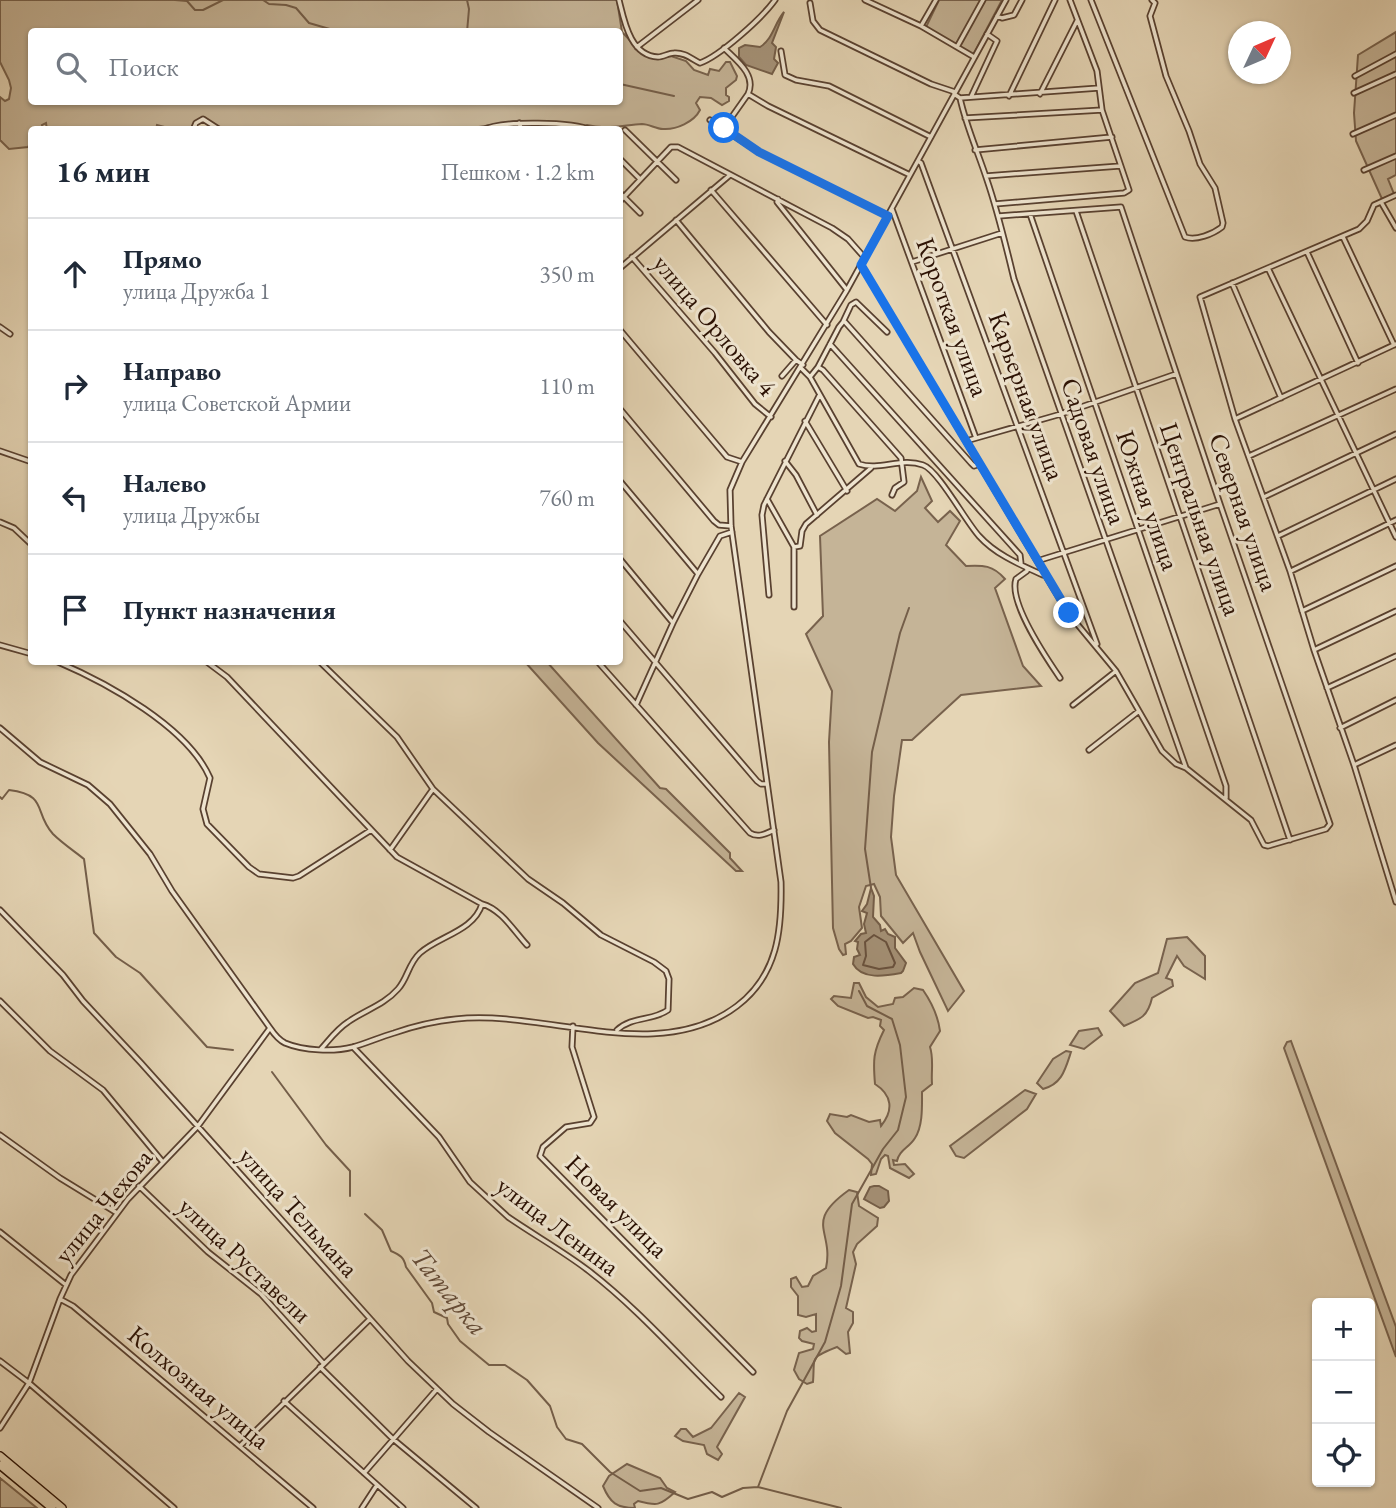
<!DOCTYPE html>
<html lang="ru">
<head>
<meta charset="utf-8">
<style>
  body { margin:0; font-family:"EB Garamond",serif; background:#f2f2f3; color:#1f2937 }
  .controls { position:absolute; right:21px; bottom:21px; display:grid; overflow:hidden; border-radius:7px; box-shadow:0 2px 5px #0004 }
  .controls button { width:63px; height:63px; display:grid; place-items:center; padding:0; border:0; border-bottom:2px solid #e0e1e3; background:#fff; color:#1f2937; font:35px sans-serif }
  .compass { position:absolute; left:1228px; top:21px; width:63px; height:63px; border-radius:50%; background:#fff; box-shadow:0 2px 5px #0004; rotate:46deg }
  .stop { position:absolute; width:21px; height:21px; margin:-16px; border:5px solid #1a73e8; border-radius:50%; background:#fff }
  .stop.end { background:#1a73e8; border-color:#fff; box-shadow:0 2px 7px #0008 }
  .list { margin:0; padding:0; list-style:none }
  h2 { display:flex; justify-content:space-between; align-items:center; height:91px; margin:0; padding:0 28px; font-size:30px }
  h2 small { font-size:23px; font-weight:400; color:#747a83 }
  .list li { display:grid; grid-template-columns:46px 1fr auto; gap:21px; align-items:center; box-sizing:border-box; height:112px; padding:0 28px; border-top:2px solid #e0e1e3 }
  .list b { display:block; font-size:26px; white-space:nowrap }
  .list p { margin:0; font-size:23px; white-space:nowrap; color:#747a83 }
  .list em { font-size:23px; font-style:normal; color:#747a83 }
  .icon { flex:none; width:38px; height:38px; fill:none; stroke:currentColor; stroke-width:2; stroke-linecap:round; stroke-linejoin:round }
  .map { position:relative; flex:none; width:1396px; height:1508px; overflow:hidden }
  .search { position:absolute; background:#fff; box-shadow:0 2px 5px #0004; left:28px; top:28px; width:595px; height:77px; display:flex; align-items:center; gap:18px; box-sizing:border-box; padding:0 24px; border-radius:7px; color:#747a83; font-size:26px }
  .panel { position:absolute; background:#fff; box-shadow:0 2px 5px #0004; left:28px; top:126px; width:595px; height:539px; border-radius:7px }
  .map>svg:first-child { display:block }
  .green { fill:#c5b497; stroke:#78624d; stroke-width:2; fill-rule:evenodd }
  .water { fill:#a59278; stroke:#745e49; stroke-width:2 }
  .lines { fill:none; stroke-linecap:round; stroke-linejoin:round }
  .shore { stroke:#68513e; stroke-width:2 }
  .stream { stroke:#745e49; stroke-width:2 }
  .street-casing { stroke:#594130; stroke-width:7 }
  .highway-casing { stroke:#2a1003; stroke-width:10 }
  .street { stroke:#eee4cf; stroke-width:3.5 }
  .highway { stroke:#e5d5b5; stroke-width:7 }
  .route { stroke:#1a73e8; stroke-width:9 }
  .labels { text-anchor:middle; dominant-baseline:central; stroke-width:6; stroke-linejoin:round; paint-order:stroke }
  .street-label { font-size:26px; fill:#2a1003; stroke:#eee4cf }
  .water-label { font-size:28px; font-style:italic; fill:#614a38; stroke:#eee4cf }
</style>
</head>
<body>
<div class="map">
<svg width="1396" height="1508" viewBox="0 0 1396 1508">
  <rect width="100%" height="100%" fill="#e5d5b5"/>
  <filter id="stains"><feTurbulence type="fractalNoise" baseFrequency=".00286" numOctaves="4"/><feColorMatrix values="0 0 0 0 .2 0 0 0 0 .09 0 0 0 0 .02 0 0 0 .5 -.17"/></filter>
  <radialGradient id="worn" r=".72"><stop offset=".6" stop-color="#630" stop-opacity="0"/><stop offset="1" stop-color="#630" stop-opacity=".3"/></radialGradient>
  <path class="green" d="M 0,0 L 617,0 L 622,32 L 643,54 L 658,58 L 671,56 L 686,61 L 694,70 L 708,75 L 710,69 L 719,71 L 726,62 L 730,62 L 737,76 L 736,80 L 726,88 L 726,95 L 729,97 L 729,101 L 722,105 L 711,98 L 700,97 L 696,103 L 700,110 C 694,122 676,130 663,129 C 656,129 649,124 642,124 C 624,125 605,130 587,125 L 580,129 L 570,129 L 555,124 L 516,121 L 460,130 L 216,130 L 207,119 L 202,117 L 191,130 L 172,129 L 157,125 L 156,130 L 47,130 L 46,123 L 42,125 L 43,129 L 32,130 L 31,142 L 28,147 L 9,149 L 0,140 L 0,97 L 5,101 L 9,99 L 11,88 L 9,80 L 0,62 ZM 32,32 L 620,32 L 620,102 L 32,102 Z
    M 939,0 L 1002,0 L 973,55 L 926,27 Z
    M 1396,32 L 1396,175 L 1388,179 L 1394,194 L 1382,199 L 1356,141 L 1354,113 L 1358,55 Z
    M 921,477 L 932,501 L 925,508 L 938,522 L 950,511 L 960,521 L 946,545 L 966,566 C 983,565 993,565 1005,579 L 995,588 L 1023,666 L 1041,686 L 961,695 L 912,740 L 902,740 L 894,796 L 891,837 L 896,875 L 964,991 L 948,1011 L 920,952 L 913,933 L 903,943 L 881,916 L 880,897 L 874,884 L 866,886 L 859,907 L 862,928 L 851,941 L 845,944 L 846,954 L 843,955 L 839,949 L 833,928 L 829,742 L 832,691 L 806,634 L 823,616 L 820,536 L 877,499 L 895,511 L 917,491 Z
    M 525,662 L 547,662 L 660,788 L 666,789 L 730,853 L 730,858 L 742,871 L 736,871 L 598,743 Z
    M 1187,937 L 1205,956 L 1205,979 L 1184,966 L 1177,956 L 1166,978 L 1172,980 L 1173,986 L 1152,998 C 1148,1016 1141,1019 1124,1026 L 1110,1011 L 1135,983 L 1158,973 L 1167,939 Z
    M 854,983 L 859,983 L 866,997 L 878,1007 L 893,1004 L 895,998 L 903,997 L 914,988 L 923,990 C 932,1003 938,1016 940,1031 L 930,1047 C 934,1059 931,1071 932,1084 L 922,1092 C 922,1106 923,1126 915,1138 C 909,1148 899,1150 897,1161 L 893,1160 L 894,1165 L 905,1164 L 914,1174 L 909,1178 L 890,1168 L 888,1156 L 885,1155 L 881,1159 L 876,1174 L 871,1175 L 872,1164 L 868,1159 L 835,1133 L 827,1121 L 830,1114 L 847,1117 L 851,1115 L 869,1122 L 880,1120 L 881,1126 C 894,1110 892,1095 875,1084 C 873,1060 873,1052 884,1030 L 880,1026 L 881,1020 L 873,1017 L 868,1018 L 838,1006 L 831,999 L 834,996 L 851,998 Z
    M 1098,1028 L 1102,1035 L 1084,1049 L 1070,1045 L 1079,1031 Z
    M 1291,1041 L 1396,1327 L 1396,1357 L 1284,1048 L 1287,1042 Z
    M 1066,1051 L 1071,1052 C 1065,1070 1062,1084 1043,1089 L 1037,1083 L 1053,1059 Z
    M 1025,1090 L 1036,1094 L 1027,1109 L 964,1158 L 956,1156 L 950,1146 Z
    M 849,1190 L 857,1192 L 859,1206 L 878,1218 L 877,1226 L 857,1244 L 853,1252 L 856,1264 L 846,1308 L 853,1312 L 853,1323 L 848,1332 L 850,1353 L 846,1354 L 837,1347 C 809,1358 815,1356 813,1382 L 807,1384 L 799,1379 L 794,1370 L 799,1353 L 813,1349 L 814,1344 L 802,1341 L 799,1338 L 800,1331 L 807,1328 L 812,1332 L 816,1331 L 816,1314 L 806,1317 L 798,1315 L 798,1296 L 791,1287 L 791,1279 L 796,1277 L 802,1287 L 808,1286 L 813,1276 L 826,1268 C 834,1230 803,1223 849,1190 Z
    M 739,1393 L 745,1397 L 717,1447 L 722,1454 L 718,1460 L 707,1454 L 704,1445 L 683,1441 L 675,1436 L 681,1429 L 686,1429 L 693,1437 L 711,1428 Z
    M 627,1464 L 660,1478 L 667,1488 L 675,1492 C 660,1506 657,1506 638,1501 L 634,1504 L 635,1508 C 617,1508 610,1503 603,1486 L 609,1476 Z
    M 0,1477 L 0,1478 L 37,1508 L 0,1508 Z"/>
  <path class="water" d="M 784,12 L 772,43 L 776,47 L 774,59 L 778,63 L 772,74 L 746,65 L 739,57 L 739,48 L 745,45 L 760,47 C 773,39 774,24 784,12 Z
    M 871,888 L 874,896 L 873,917 L 880,925 L 881,931 L 885,929 L 888,934 L 895,937 L 895,948 L 906,963 L 903,971 L 901,973 C 885,976 862,980 853,964 L 854,957 L 860,955 L 857,949 L 858,942 L 855,941 L 861,934 L 866,933 L 864,924 L 867,913 L 862,911 L 867,904 Z
    M 874,1186 L 879,1186 L 888,1191 L 889,1201 L 884,1207 L 880,1208 L 864,1199 L 870,1187 Z"/>
  <g class="lines">
    <path class="shore" d="M 874,935 L 886,942 L 895,963 L 893,967 L 879,969 L 863,965 L 866,956 L 865,942 Z"/>
    <path class="stream" d="M 175,0 L 187,1 L 195,10 L 203,10 L 223,0
      M 263,0 L 269,4 L 286,5 L 296,8 L 309,23 L 340,32
      M 467,32 L 469,9 L 467,0
      M 620,84 L 674,96
      M 0,797 L 2,799 L 9,790 C 49,795 33,812 53,834 C 62,843 74,851 84,859 L 94,933 L 116,957 L 140,973 L 207,1047 L 233,1050
      M 871,888 L 865,849 L 872,752 L 900,633 L 909,608
      M 272,1072 L 326,1145 L 350,1171 L 350,1196
      M 365,1214 L 382,1230 L 391,1251 C 400,1255 404,1257 406,1267 L 432,1303 L 434,1312 L 447,1318 L 448,1324 L 460,1341 L 489,1365 L 505,1365 L 527,1380 L 550,1406 L 557,1427 L 566,1439 L 582,1444 L 610,1472 L 640,1491 L 661,1488 L 688,1499 L 712,1492 L 722,1497 L 743,1488 L 758,1487 L 841,1508
      M 758,1487 L 787,1411 L 825,1342 L 841,1286 L 852,1204 L 883,1149 L 898,1130 L 906,1097 L 900,1045 L 892,1019 L 867,1006 L 859,991"/>
    <defs>
      <path id="street" d="M 619,0 C 624,20 630,56 658,57 C 663,57 669,53 674,53 C 684,52 692,59 700,63 C 720,56 762,18 775,0
        M 865,0 L 921,26 L 974,57
        M 1091,0 L 1185,237 C 1196,241 1213,234 1222,227 L 1223,223 L 1215,188 L 1200,164 L 1189,131 L 1166,76 L 1150,16 L 1155,3 L 1152,0
        M 810,3 L 813,21 L 820,30 L 931,84 L 955,92
        M 997,16 L 1002,18 L 1014,15 L 1022,0
        M 921,26 L 936,0
        M 637,47 L 698,0
        M 957,47 L 983,0
        M 724,48 C 736,60 757,75 748,94 L 768,106 L 910,175
        M 781,51 L 785,75 L 796,80 L 829,86 L 931,137
        M 1355,76 L 1396,54
        M 1354,93 L 1396,74
        M 954,94 L 960,98 C 966,126 978,152 987,180 C 998,212 1006,246 1014,279 L 1186,768 L 1251,820 L 1264,845 L 1268,846 L 1326,829 L 1330,824 L 1220,504 L 1121,207 L 999,216
        M 1040,94 L 1077,21
        M 1009,96 L 1055,0
        M 971,97 L 997,41 L 987,34
        M 960,98 L 1099,88
        M 965,118 L 1102,110
        M 710,120 L 759,152 L 888,216
        M 519,123 L 522,130
        M 724,128 L 748,94
        M 193,130 L 196,123 L 203,119 L 220,130
        M 483,130 C 502,120 574,122 591,130
        M 625,130 L 676,180
        M 1353,134 L 1396,115
        M 975,150 L 1112,137
        M 620,159 L 640,179
        M 918,161 L 921,163 L 1097,644
        M 1364,170 L 1396,156
        M 986,176 L 1120,166
        M 711,190 L 827,325
        M 620,193 L 640,213
        M 1396,195 L 1374,205 L 1367,221 L 1359,229 L 1200,297 L 1235,419 L 1290,571 L 1314,650 L 1354,765 L 1396,902
        M 778,199 L 777,202 L 847,290
        M 620,201 L 671,147 L 678,147 L 832,228 L 848,239 L 864,257
        M 1381,202 L 1396,228
        M 995,204 L 1124,193 L 1129,190 L 1102,110 L 1097,71 L 1070,0
        M 892,209 L 976,438
        M 1076,211 L 1290,840
        M 1030,214 L 1226,786 L 1226,798
        M 676,220 L 769,332 L 796,360 L 803,365
        M 1343,237 L 1394,345
        M 1307,252 L 1358,363
        M 632,257 L 715,353 L 755,404 L 771,417
        M 912,262 L 1002,233
        M 861,265 L 1068,613 L 1116,671 L 1162,751 L 1176,764 L 1186,768
        M 620,268 L 730,175
        M 1268,268 L 1396,537
        M 1232,283 L 1281,398
        M 843,322 L 851,305 L 856,302 L 887,332
        M 0,327 L 10,334
        M 620,330 L 727,457 L 742,462
        M 830,344 L 1020,555 L 1021,564
        M 818,367 L 823,370 L 901,458 L 904,482 L 895,488 L 892,495
        M 801,368 L 810,377 L 859,464 C 880,471 901,457 923,465 C 938,470 966,522 979,536 C 996,555 1021,565 1043,575
        M 782,376 L 796,360
        M 810,377 L 818,367 L 839,327 L 843,322 L 845,322 L 971,463 L 974,466 L 980,464
        M 620,409 L 714,521 L 719,525 L 731,526
        M 1235,419 L 1396,344
        M 805,421 L 847,491
        M 966,441 L 1061,414 L 1176,374
        M 0,451 L 32,462
        M 1249,456 L 1396,389
        M 785,461 L 796,475 L 817,515
        M 620,481 L 698,574
        M 1264,497 L 1396,434
        M 767,499 L 794,547
        M 0,522 L 14,528 L 32,545
        M 1278,536 L 1396,479
        M 794,547 L 800,546 L 802,531 L 806,524 L 871,468
        M 794,547 L 794,607
        M 620,559 L 673,623
        M 1037,561 L 1220,504
        M 1027,568 L 1027,571 L 1016,579 C 1008,602 1047,659 1060,678
        M 1291,571 L 1396,520
        M 769,595 L 762,515 L 764,505 L 819,396
        M 1302,611 L 1396,566
        M 620,621 L 757,781 L 761,784 L 767,784
        M 0,645 L 32,654
        M 1314,650 L 1396,611
        M 58,662 C 107,683 188,727 210,778 L 203,809 L 207,824 L 249,867 L 259,874 L 293,878 L 299,876 L 371,830
        M 207,662 L 227,677 L 397,857 L 482,904 C 474,931 439,936 420,953 C 408,964 408,978 398,989 C 384,1005 365,1010 348,1022 C 337,1029 330,1039 321,1049
        M 320,662 L 397,737 L 433,789 L 528,879 L 563,903 L 601,935 L 654,962 L 666,971 L 669,979 L 668,1010 C 653,1021 632,1016 617,1030
        M 598,662 L 750,833 C 758,838 765,834 774,830
        M 1327,688 L 1396,656
        M 636,705 L 673,623 L 698,574 L 720,536 L 732,532
        M 1073,705 L 1116,671
        M 0,728 L 40,762 L 88,785 L 110,804 L 150,854 L 172,891 L 270,1028 C 274,1034 279,1040 285,1043 C 304,1051 334,1052 353,1047 C 367,1043 380,1037 394,1033 C 414,1026 435,1021 456,1019 C 545,1009 658,1066 737,1006 C 778,975 782,930 781,882 L 731,526 L 730,490 L 742,462 L 847,290 L 1006,0
        M 1340,728 L 1396,700
        M 1089,750 L 1139,711
        M 1354,765 L 1396,745
        M 390,850 L 433,789
        M 482,904 C 501,909 514,931 527,945
        M 0,910 L 63,975 L 83,1001 L 141,1063 L 408,1361 L 453,1404 L 489,1432 L 598,1508
        M 0,1001 L 50,1051 L 103,1090 L 162,1161
        M 573,1026 L 572,1047 L 594,1117 L 590,1123 L 566,1127 L 543,1147 L 540,1156 L 753,1372
        M 353,1047 L 439,1137 L 470,1182 L 508,1217 C 534,1235 563,1251 589,1271 C 637,1308 677,1354 721,1397
        M 0,1135 L 60,1178 L 117,1213
        M 139,1186 L 208,1252 L 261,1294 L 324,1364
        M 0,1232 L 66,1285
        M 60,1299 L 73,1306 L 313,1508
        M 0,1361 L 29,1383 L 174,1508
        M 320,1367 L 393,1439 L 476,1508
        M 284,1401 L 403,1508
        M 0,1428 L 29,1383 L 60,1299 L 71,1275 L 128,1199 L 198,1126 L 270,1028
        M 240,1446 L 370,1319
        M 364,1473 L 437,1389
        M 362,1508 L 377,1485"/>
      <path id="highway" d="M 0,1456 L 62,1508
        M 0,1465 L 52,1508"/>
    </defs>
    <use href="#street" class="street-casing"/>
    <use href="#highway" class="highway-casing"/>
    <use href="#street" class="street"/>
    <use href="#highway" class="highway"/>
  </g>
  <g class="lines">
    <path class="route" d="M 724,128 L 759,152 L 888,216 L 861,265 L 1069,613"/>
  </g>
  <g class="labels">
    <g class="street-label">
      <text transform="translate(953 317) rotate(70)">Короткая улица</text>
      <text transform="translate(715 325) rotate(50)">улица Орловка 4</text>
      <text transform="translate(1027 396) rotate(70)">Карьерная улица</text>
      <text transform="translate(1094 451) rotate(71)">Садовая улица</text>
      <text transform="translate(1148 500) rotate(71)">Южная улица</text>
      <text transform="translate(1244 512) rotate(71)">Северная улица</text>
      <text transform="translate(1201 519) rotate(71)">Центральная улица</text>
      <text transform="translate(103 1206) rotate(-51)">улица Чехова</text>
      <text transform="translate(617 1206) rotate(45)">Новая улица</text>
      <text transform="translate(299 1212) rotate(48)">улица Тельмана</text>
      <text transform="translate(558 1226) rotate(37)">улица Ленина</text>
      <text transform="translate(245 1260) rotate(43)">улица Руставели</text>
      <text transform="translate(199 1387) rotate(40)">Колхозная улица</text>
    </g>
    <g class="water-label">
      <text transform="translate(450 1291) rotate(51)">Татарка</text>
    </g>
  </g>
  <rect width="100%" height="100%" filter="url(#stains)"/>
  <rect width="100%" height="100%" fill="url(#worn)"/>
</svg>
<div class="controls">
<button>+</button>
<button>−</button>
<button><svg class="icon" aria-label="locate" viewBox="0 0 24 24"><circle cx="12" cy="12" r="6"/><path d="M12 2v4M12 18v4M2 12h4M18 12h4"/></svg></button>
</div>
<svg class="compass" viewBox="-18 -18 36 36"><path d="M0-13l5 13h-10z" fill="#e53935"/><path d="M0 13l5-13h-10z" fill="#747a83"/></svg>
<div class="stop" style="left:724px;top:128px"></div>
<div class="stop end" style="left:1069px;top:613px"></div>
<div class="search"><svg class="icon" aria-label="search" viewBox="0 0 24 24"><circle cx="10" cy="10" r="6"/><path d="M15 15l6 6"/></svg>Поиск</div>
<section class="panel">
<h2>16 мин<small>Пешком · 1.2 km</small></h2>
<ul class="list">
<li><svg class="icon" aria-label="ahead" viewBox="0 0 24 24"><path d="M12 20V5M6 11l6-6 6 6"/></svg><div><b>Прямо</b><p>улица Дружба 1</p></div><em>350 m</em></li>
<li><svg class="icon" aria-label="right" viewBox="0 0 24 24"><path d="M7 20v-9h11M14 6l5 5-5 5"/></svg><div><b>Направо</b><p>улица Советской Армии</p></div><em>110 m</em></li>
<li><svg class="icon" aria-label="left" viewBox="0 0 24 24"><path d="M17 20v-9H6M10 6l-5 5 5 5"/></svg><div><b>Налево</b><p>улица Дружбы</p></div><em>760 m</em></li>
<li><svg class="icon" aria-label="arrive" viewBox="0 0 24 24"><path d="M6 21V4h12l-3 4 3 4H6"/></svg><div><b>Пункт назначения</b></div></li>
</ul>
</section>
</div>
</body>
</html>
